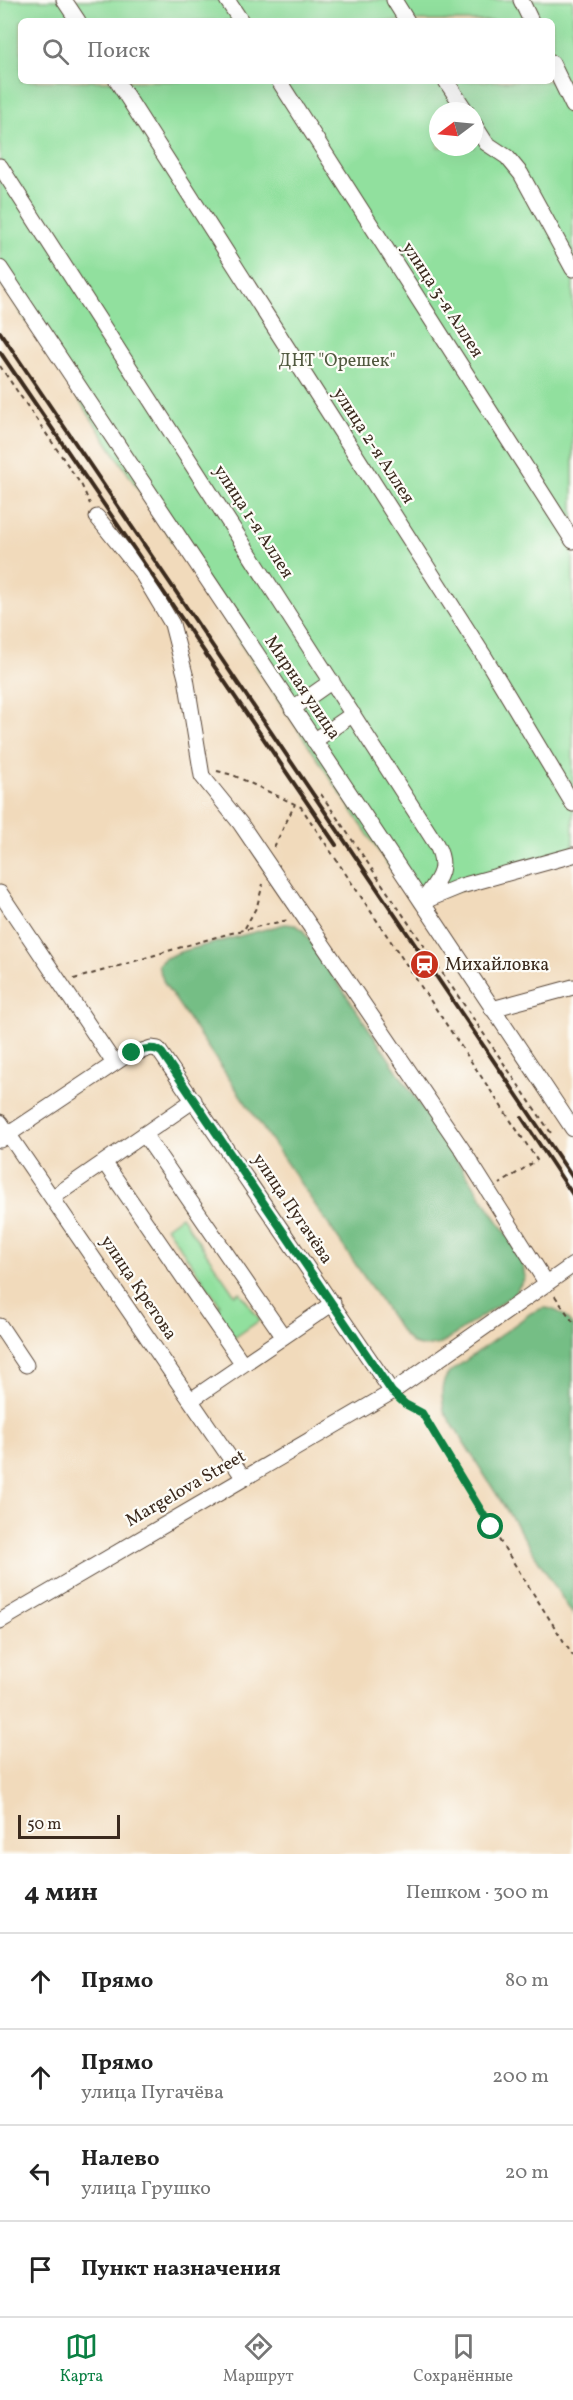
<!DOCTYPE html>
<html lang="ru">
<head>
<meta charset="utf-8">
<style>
  body { margin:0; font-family:Vollkorn,serif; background:#f6f6f6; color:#222 }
  .compass { position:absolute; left:429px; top:102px; width:54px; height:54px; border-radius:50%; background:#fff; box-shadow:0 6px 24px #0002; rotate:254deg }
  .scale { position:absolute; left:18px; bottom:15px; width:102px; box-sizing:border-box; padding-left:6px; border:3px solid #3b2a1e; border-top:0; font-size:16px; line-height:21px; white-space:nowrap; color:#3b2a1e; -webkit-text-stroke:4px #fdfcf7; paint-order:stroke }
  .stop { position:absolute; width:18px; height:18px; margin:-14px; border:4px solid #0b8043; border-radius:50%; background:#fff }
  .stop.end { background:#0b8043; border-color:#fff; box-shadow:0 2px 6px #0008 }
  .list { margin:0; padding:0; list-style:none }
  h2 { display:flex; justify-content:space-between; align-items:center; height:78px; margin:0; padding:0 24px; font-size:26px }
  h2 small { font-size:20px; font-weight:400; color:#767676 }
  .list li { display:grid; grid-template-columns:39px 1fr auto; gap:18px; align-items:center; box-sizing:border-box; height:96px; padding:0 24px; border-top:2px solid #e0e0e0 }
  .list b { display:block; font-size:22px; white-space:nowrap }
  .list p { margin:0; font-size:20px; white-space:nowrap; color:#767676 }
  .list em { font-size:20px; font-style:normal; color:#767676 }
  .icon { flex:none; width:33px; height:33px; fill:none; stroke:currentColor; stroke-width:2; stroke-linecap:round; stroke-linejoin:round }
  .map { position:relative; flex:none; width:573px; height:1854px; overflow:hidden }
  .search { position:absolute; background:#fff; box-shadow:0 6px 24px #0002; left:18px; right:18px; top:18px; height:66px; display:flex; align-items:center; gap:15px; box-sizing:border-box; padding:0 21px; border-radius:9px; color:#767676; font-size:22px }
  .sheet { height:462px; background:#fff }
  nav { display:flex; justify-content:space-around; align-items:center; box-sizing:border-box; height:84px; border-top:2px solid #e0e0e0; background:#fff; font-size:16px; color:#767676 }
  nav a { display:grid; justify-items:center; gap:3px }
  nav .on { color:#0b8043 }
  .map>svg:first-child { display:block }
  .green { fill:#91e09e; stroke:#66855e; stroke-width:1.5; fill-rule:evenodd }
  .forest { fill:#74be85; stroke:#587452; stroke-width:1.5 }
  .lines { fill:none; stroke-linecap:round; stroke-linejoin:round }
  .minor-casing { stroke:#564436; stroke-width:17 }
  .path { stroke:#564436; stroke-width:2; stroke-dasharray:4.5 4.5; stroke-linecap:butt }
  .minor { stroke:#fff; stroke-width:15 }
  .rail { stroke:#3b2a1e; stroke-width:4 }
  .route { stroke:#0b8043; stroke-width:8 }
  .labels { text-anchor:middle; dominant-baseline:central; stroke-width:4.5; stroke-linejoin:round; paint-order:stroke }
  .street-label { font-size:18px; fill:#3b2a1e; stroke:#fdfcf7 }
  .park-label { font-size:18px; fill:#50583e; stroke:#fdfcf7 }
  .poi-label { font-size:18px; fill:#3b2a1e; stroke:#fdfcf7; text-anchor:start }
</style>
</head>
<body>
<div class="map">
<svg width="573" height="1854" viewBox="0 0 573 1854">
  <rect width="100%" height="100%" fill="#fdfcf7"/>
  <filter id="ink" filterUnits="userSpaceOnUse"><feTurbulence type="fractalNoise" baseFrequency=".0167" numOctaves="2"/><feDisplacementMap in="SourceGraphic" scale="12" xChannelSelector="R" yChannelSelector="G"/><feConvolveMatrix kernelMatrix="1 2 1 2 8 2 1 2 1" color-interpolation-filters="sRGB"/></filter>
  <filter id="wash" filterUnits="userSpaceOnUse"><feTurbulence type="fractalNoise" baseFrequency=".008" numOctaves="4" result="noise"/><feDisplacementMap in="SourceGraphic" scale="24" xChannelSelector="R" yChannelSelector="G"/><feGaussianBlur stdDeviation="1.35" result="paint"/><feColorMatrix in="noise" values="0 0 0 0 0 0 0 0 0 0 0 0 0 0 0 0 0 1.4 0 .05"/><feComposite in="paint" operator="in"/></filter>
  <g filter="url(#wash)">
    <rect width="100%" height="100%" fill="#f1dabb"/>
    <path class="green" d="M 0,0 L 573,0 L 573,856 L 414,904 L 0,281 ZM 21,21 L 552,21 L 552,81 L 21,81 ZM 438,111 L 474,111 L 474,147 L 438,147 Z
      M 181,1216 L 235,1295 L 240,1292 L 260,1320 L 234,1338 L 215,1309 L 220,1305 L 166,1227 Z"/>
    <path class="forest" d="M 285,924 L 295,925 L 302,929 L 522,1257 L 525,1278 L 514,1294 L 441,1344 L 424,1347 L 413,1344 L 403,1334 L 164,983 L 158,965 L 164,959 L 180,952 Z
      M 543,1308 C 557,1308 565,1315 573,1327 L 573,1615 L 444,1411 C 442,1397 439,1383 450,1372 L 531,1313 Z"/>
  </g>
  <g filter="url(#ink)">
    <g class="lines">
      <defs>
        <path id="minor" d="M 64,0 L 78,21
          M 227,0 L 241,21
          M 394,0 L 407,21
          M 521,0 L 531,21
          M 552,63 L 573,106
          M 117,81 L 486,659 L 573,804
          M 279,81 L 573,541
          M 446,81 L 466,111
          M 474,124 L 486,143 L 507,157 L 521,174 L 573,269
          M 0,166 L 436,844 C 450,870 437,881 422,902
          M 0,268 L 573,1129
          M 97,517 L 141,572 L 172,624 L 186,678 L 202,776 L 240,823 L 462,1149 L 547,1284
          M 292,709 L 332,681
          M 314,741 L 353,714
          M 0,893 L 114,1063
          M 422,902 L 461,886 L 573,855
          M 492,1009 L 573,987
          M 0,1122 L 243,1477
          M 144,1134 L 283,1336
          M 0,1140 L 124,1057 L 151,1048 L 158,1049 L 392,1392
          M 104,1162 L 243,1364
          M 52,1198 L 194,1100
          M 0,1326 L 26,1365
          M 191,1400 L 333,1303
          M 0,1621 L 392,1392 L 573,1265"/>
      </defs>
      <use href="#minor" class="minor-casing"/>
      <path class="path" d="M 0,366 L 82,486 L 90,504
        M 217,771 L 233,775 L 301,807 L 537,1160 L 500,1184
        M 321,794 L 553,1136
        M 274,847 L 295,804
        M 245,928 L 257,906 L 263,884
        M 74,979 C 146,959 215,934 289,920
        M 555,1296 L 573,1322
        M 402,1402 L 422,1413 L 491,1527 L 573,1656"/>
      <use href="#minor" class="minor"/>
      <path class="rail" d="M 0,332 L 573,1178
        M 0,352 L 336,845
        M 522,1118 L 573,1195"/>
    </g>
  </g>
  <g class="lines" filter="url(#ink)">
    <path class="route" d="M 132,1053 C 143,1050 154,1045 162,1053 L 392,1392 L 405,1404 L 422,1413 L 491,1527"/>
  </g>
  <defs>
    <symbol id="station-disc" viewBox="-11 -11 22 22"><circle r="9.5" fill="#c8321e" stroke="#fdfcf7"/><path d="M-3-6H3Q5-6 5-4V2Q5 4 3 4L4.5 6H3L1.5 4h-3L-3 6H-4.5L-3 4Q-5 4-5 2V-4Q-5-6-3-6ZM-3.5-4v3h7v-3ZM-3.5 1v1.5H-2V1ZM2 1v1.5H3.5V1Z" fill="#fff"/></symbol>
  </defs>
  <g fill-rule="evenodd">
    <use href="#station-disc" x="408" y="948" width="33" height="33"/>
  </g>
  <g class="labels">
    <g class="street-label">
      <text transform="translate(442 300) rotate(57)">улица 3-я Аллея</text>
      <text transform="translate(373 446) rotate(57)">улица 2-я Аллея</text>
      <text transform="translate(253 522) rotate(57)">улица 1-я Аллея</text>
      <text transform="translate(302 688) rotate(56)">Мирная улица</text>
      <text transform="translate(292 1209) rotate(56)">улица Пугачёва</text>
      <text transform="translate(138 1288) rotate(56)">улица Кретова</text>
      <text transform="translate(186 1489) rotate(-30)">Margelova Street</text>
    </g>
    <g class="park-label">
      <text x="337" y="361">ДНТ "Орешек"</text>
    </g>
    <g class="poi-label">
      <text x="445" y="965">Михайловка</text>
    </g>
  </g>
</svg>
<svg class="compass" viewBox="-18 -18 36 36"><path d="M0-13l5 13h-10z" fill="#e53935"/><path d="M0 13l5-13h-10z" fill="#767676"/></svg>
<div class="scale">50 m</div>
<div class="stop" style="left:491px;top:1527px"></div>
<div class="stop end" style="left:132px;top:1053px"></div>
<div class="search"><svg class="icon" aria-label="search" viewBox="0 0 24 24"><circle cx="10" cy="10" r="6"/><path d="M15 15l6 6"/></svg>Поиск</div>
</div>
<section class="sheet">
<h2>4 мин<small>Пешком · 300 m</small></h2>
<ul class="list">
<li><svg class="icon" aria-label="ahead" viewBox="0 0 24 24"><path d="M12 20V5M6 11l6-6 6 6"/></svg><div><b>Прямо</b></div><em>80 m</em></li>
<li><svg class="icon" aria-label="ahead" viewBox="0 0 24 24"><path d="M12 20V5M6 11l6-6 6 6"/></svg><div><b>Прямо</b><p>улица Пугачёва</p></div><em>200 m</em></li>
<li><svg class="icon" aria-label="left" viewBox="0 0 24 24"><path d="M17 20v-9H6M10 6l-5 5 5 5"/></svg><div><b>Налево</b><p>улица Грушко</p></div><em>20 m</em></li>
<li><svg class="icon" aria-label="arrive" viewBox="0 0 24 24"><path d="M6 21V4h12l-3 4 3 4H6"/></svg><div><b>Пункт назначения</b></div></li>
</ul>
</section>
<nav>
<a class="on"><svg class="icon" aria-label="map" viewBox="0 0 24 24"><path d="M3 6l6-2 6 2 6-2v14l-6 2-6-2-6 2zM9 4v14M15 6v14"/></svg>Карта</a>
<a><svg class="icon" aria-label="directions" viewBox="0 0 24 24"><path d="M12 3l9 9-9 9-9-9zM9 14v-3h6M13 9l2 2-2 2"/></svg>Маршрут</a>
<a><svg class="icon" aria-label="saved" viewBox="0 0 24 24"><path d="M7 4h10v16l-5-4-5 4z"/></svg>Сохранённые</a>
</nav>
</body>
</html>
